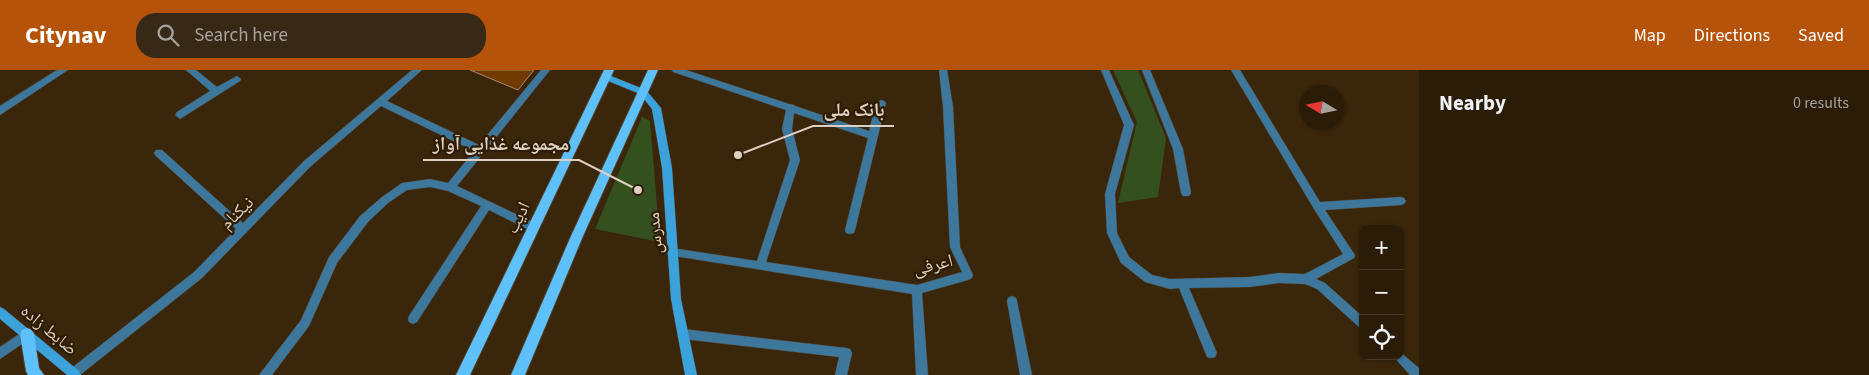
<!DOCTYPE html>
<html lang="en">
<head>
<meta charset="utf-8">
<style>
  body { margin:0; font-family:"Source Sans 3","Noto Naskh Arabic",sans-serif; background:#372916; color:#f1f3f6 }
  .controls { position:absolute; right:15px; bottom:15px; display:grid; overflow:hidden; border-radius:10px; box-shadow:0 1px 4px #0004 }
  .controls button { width:45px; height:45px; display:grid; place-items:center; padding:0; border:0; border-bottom:1px solid #473a29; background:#2b1c08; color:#f1f3f6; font:25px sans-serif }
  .compass { position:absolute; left:1299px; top:15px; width:45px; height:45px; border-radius:50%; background:#2b1c08; box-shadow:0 1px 4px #0004; rotate:280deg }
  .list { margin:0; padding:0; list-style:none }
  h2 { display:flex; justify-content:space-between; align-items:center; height:65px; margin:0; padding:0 20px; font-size:21px }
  h2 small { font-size:16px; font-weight:400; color:#a6a19c }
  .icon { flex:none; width:28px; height:28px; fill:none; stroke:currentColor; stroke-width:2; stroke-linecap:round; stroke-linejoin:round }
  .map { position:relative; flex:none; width:1419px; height:305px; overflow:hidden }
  header { display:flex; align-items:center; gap:30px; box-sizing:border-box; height:70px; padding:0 25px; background:#b45309; color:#fff }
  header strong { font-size:24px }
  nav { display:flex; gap:28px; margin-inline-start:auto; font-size:18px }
  .search { width:350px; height:45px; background:#372916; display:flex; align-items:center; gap:12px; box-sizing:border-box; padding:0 18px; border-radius:20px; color:#a6a19c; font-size:19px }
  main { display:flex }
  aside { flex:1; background:#2b1c08 }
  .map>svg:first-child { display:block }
  .green { fill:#35501f }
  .building { fill:#713b00; stroke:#a68871 }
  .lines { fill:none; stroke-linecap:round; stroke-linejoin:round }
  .street-casing { stroke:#534128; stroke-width:1 }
  .secondary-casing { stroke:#534128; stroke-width:1 }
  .primary-casing { stroke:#534128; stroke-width:2 }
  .street { fill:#3d779b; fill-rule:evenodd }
  .secondary { fill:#3ca2db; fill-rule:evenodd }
  .primary { fill:#5fc1fc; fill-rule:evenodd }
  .labels { text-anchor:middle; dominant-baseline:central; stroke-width:4.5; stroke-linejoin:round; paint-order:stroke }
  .street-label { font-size:18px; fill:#ddd0c1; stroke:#2f1c02 }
  .leader { fill:none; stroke:#ddd0c1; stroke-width:2 }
  .callout-dot { fill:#ddd0c1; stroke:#2f1c02; stroke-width:2 }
  .callout-label { font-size:19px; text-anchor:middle; font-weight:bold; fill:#ddd0c1; stroke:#2f1c02; stroke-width:4.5; stroke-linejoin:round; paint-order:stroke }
</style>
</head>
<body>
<header>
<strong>Citynav</strong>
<div class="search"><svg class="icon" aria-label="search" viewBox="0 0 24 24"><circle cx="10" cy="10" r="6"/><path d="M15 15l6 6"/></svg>Search here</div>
<nav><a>Map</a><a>Directions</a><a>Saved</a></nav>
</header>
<main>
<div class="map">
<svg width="1419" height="305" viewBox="0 0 1419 305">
  <rect width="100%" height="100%" fill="#39260b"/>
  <path class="green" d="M 1113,0 L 1138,0 L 1166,68 L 1158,127 L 1118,133 L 1137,52 Z
    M 642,47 L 650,51 L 660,172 L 595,159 Z"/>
  <path class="building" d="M 470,0 L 534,0 L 518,20 Z"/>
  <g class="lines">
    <defs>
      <path id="street" d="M 57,0 L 68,0 L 0,45 L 0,36 Z
        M 186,0 L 196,0 L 217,17 L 237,6 L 241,9 L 240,11 L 180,49 L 175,45 L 177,42 L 210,21 Z
        M 412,0 L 422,0 L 387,31 L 479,75 L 541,0 L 550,0 L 457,116 L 537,154 L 538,157 L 537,160 L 533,161 L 529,160 L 489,140 L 417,252 L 413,254 L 409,252 L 408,249 L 409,246 L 481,136 L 448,121 L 430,117 L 407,120 L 388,133 L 368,152 L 337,193 L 309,256 L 272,305 L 259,305 L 301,250 L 329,187 L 360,146 L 382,127 L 402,113 L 430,109 L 448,113 L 474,81 L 381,36 L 310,97 L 202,208 L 80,305 L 68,305 L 69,300 L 194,202 L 236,159 L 156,86 L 154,83 L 156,80 L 162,80 L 243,153 L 304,91 Z
        M 672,0 L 686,0 L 789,34 L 794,35 L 795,36 L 869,61 L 876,33 L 881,30 L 884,31 L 886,33 L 855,160 L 854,163 L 850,164 L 846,163 L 845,160 L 868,68 L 794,43 L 792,59 L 800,90 L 766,192 L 917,215 L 962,202 L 950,177 L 943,37 L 939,0 L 947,0 L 953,37 L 960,177 L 973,205 L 972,208 L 968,210 L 922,223 L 928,305 L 916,305 L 912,224 L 668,185 L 667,182 L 668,179 L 672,178 L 757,191 L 790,90 L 782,59 L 786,40 L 673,2 Z
        M 1101,0 L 1109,0 L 1134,55 L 1115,124 L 1117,163 L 1129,187 L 1152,205 L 1170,209 L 1250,207 L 1279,203 L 1305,204 L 1343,184 L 1314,139 L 1231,0 L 1240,0 L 1320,132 L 1401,127 L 1404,128 L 1406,131 L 1404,134 L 1401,135 L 1325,140 L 1355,185 L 1354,188 L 1316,209 L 1325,213 L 1363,247 L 1363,259 L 1359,257 L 1317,219 L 1305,214 L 1279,213 L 1250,217 L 1189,218 L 1217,283 L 1215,287 L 1211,288 L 1207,287 L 1179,218 L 1170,219 L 1145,212 L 1121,193 L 1107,163 L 1105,124 L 1124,55 Z
        M 1142,0 L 1150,0 L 1183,79 L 1191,123 L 1189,126 L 1183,126 L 1181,123 L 1173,79 Z
        M 1012,226 L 1016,228 L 1017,231 L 1032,305 L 1020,305 L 1007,231 L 1008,228 Z
        M 27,259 L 31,260 L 32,264 L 31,268 L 0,289 L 0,277 Z
        M 683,259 L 846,278 L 850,279 L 852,283 L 847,305 L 835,305 L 839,287 L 683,269 L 679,268 L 678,264 L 679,260 Z
        M 1400,282 L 1419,298 L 1419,305 L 1410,305 L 1393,286 L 1400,286 Z"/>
      <path id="secondary" d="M 606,4 L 646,20 L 661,38 L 672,98 L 681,229 L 697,305 L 685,305 L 671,229 L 662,98 L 652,39 L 640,24 L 603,9 L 602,7 L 603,5 Z
        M 0,237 L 4,239 L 79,301 L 81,305 L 67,305 L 0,249 Z"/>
      <path id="primary" d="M 604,0 L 614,0 L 470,305 L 456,305 Z
        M 648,0 L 658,0 L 583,166 L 525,305 L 511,305 L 571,166 Z
        M 27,258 L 32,260 L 34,264 L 39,298 L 44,305 L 28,305 L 26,301 L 20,264 L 22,260 Z"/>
    </defs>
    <use href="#street" class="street-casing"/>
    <use href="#secondary" class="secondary-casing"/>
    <use href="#primary" class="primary-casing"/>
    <use href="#street" class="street"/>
    <use href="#secondary" class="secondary"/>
    <use href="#primary" class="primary"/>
  </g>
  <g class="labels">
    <g class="street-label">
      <text transform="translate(237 143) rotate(-44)">نیکنام</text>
      <text transform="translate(518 148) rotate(-64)">ادیب</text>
      <text transform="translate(655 163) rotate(-94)">مدرس</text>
      <text transform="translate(933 195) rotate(-14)">اعرفی</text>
      <text transform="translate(49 260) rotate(40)">ضابط زاده</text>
    </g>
  </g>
  <path class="leader" d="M738 85L813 56H894M638 120L579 90H423"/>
  <g class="callout-dot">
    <circle cx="738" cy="85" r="5"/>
    <circle cx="638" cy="120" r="5"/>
  </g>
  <g class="callout-label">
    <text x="854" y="46">بانک ملی</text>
    <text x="501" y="80">مجموعه غذایی آواز</text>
  </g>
</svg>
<div class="controls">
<button>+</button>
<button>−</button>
<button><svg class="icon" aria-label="locate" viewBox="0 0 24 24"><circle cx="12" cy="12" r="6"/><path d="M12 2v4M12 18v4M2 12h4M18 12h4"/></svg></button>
</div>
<svg class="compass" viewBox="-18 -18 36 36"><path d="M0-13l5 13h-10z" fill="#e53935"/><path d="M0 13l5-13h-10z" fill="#a6a19c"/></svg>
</div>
<aside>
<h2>Nearby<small>0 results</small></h2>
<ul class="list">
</ul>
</aside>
</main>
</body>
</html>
